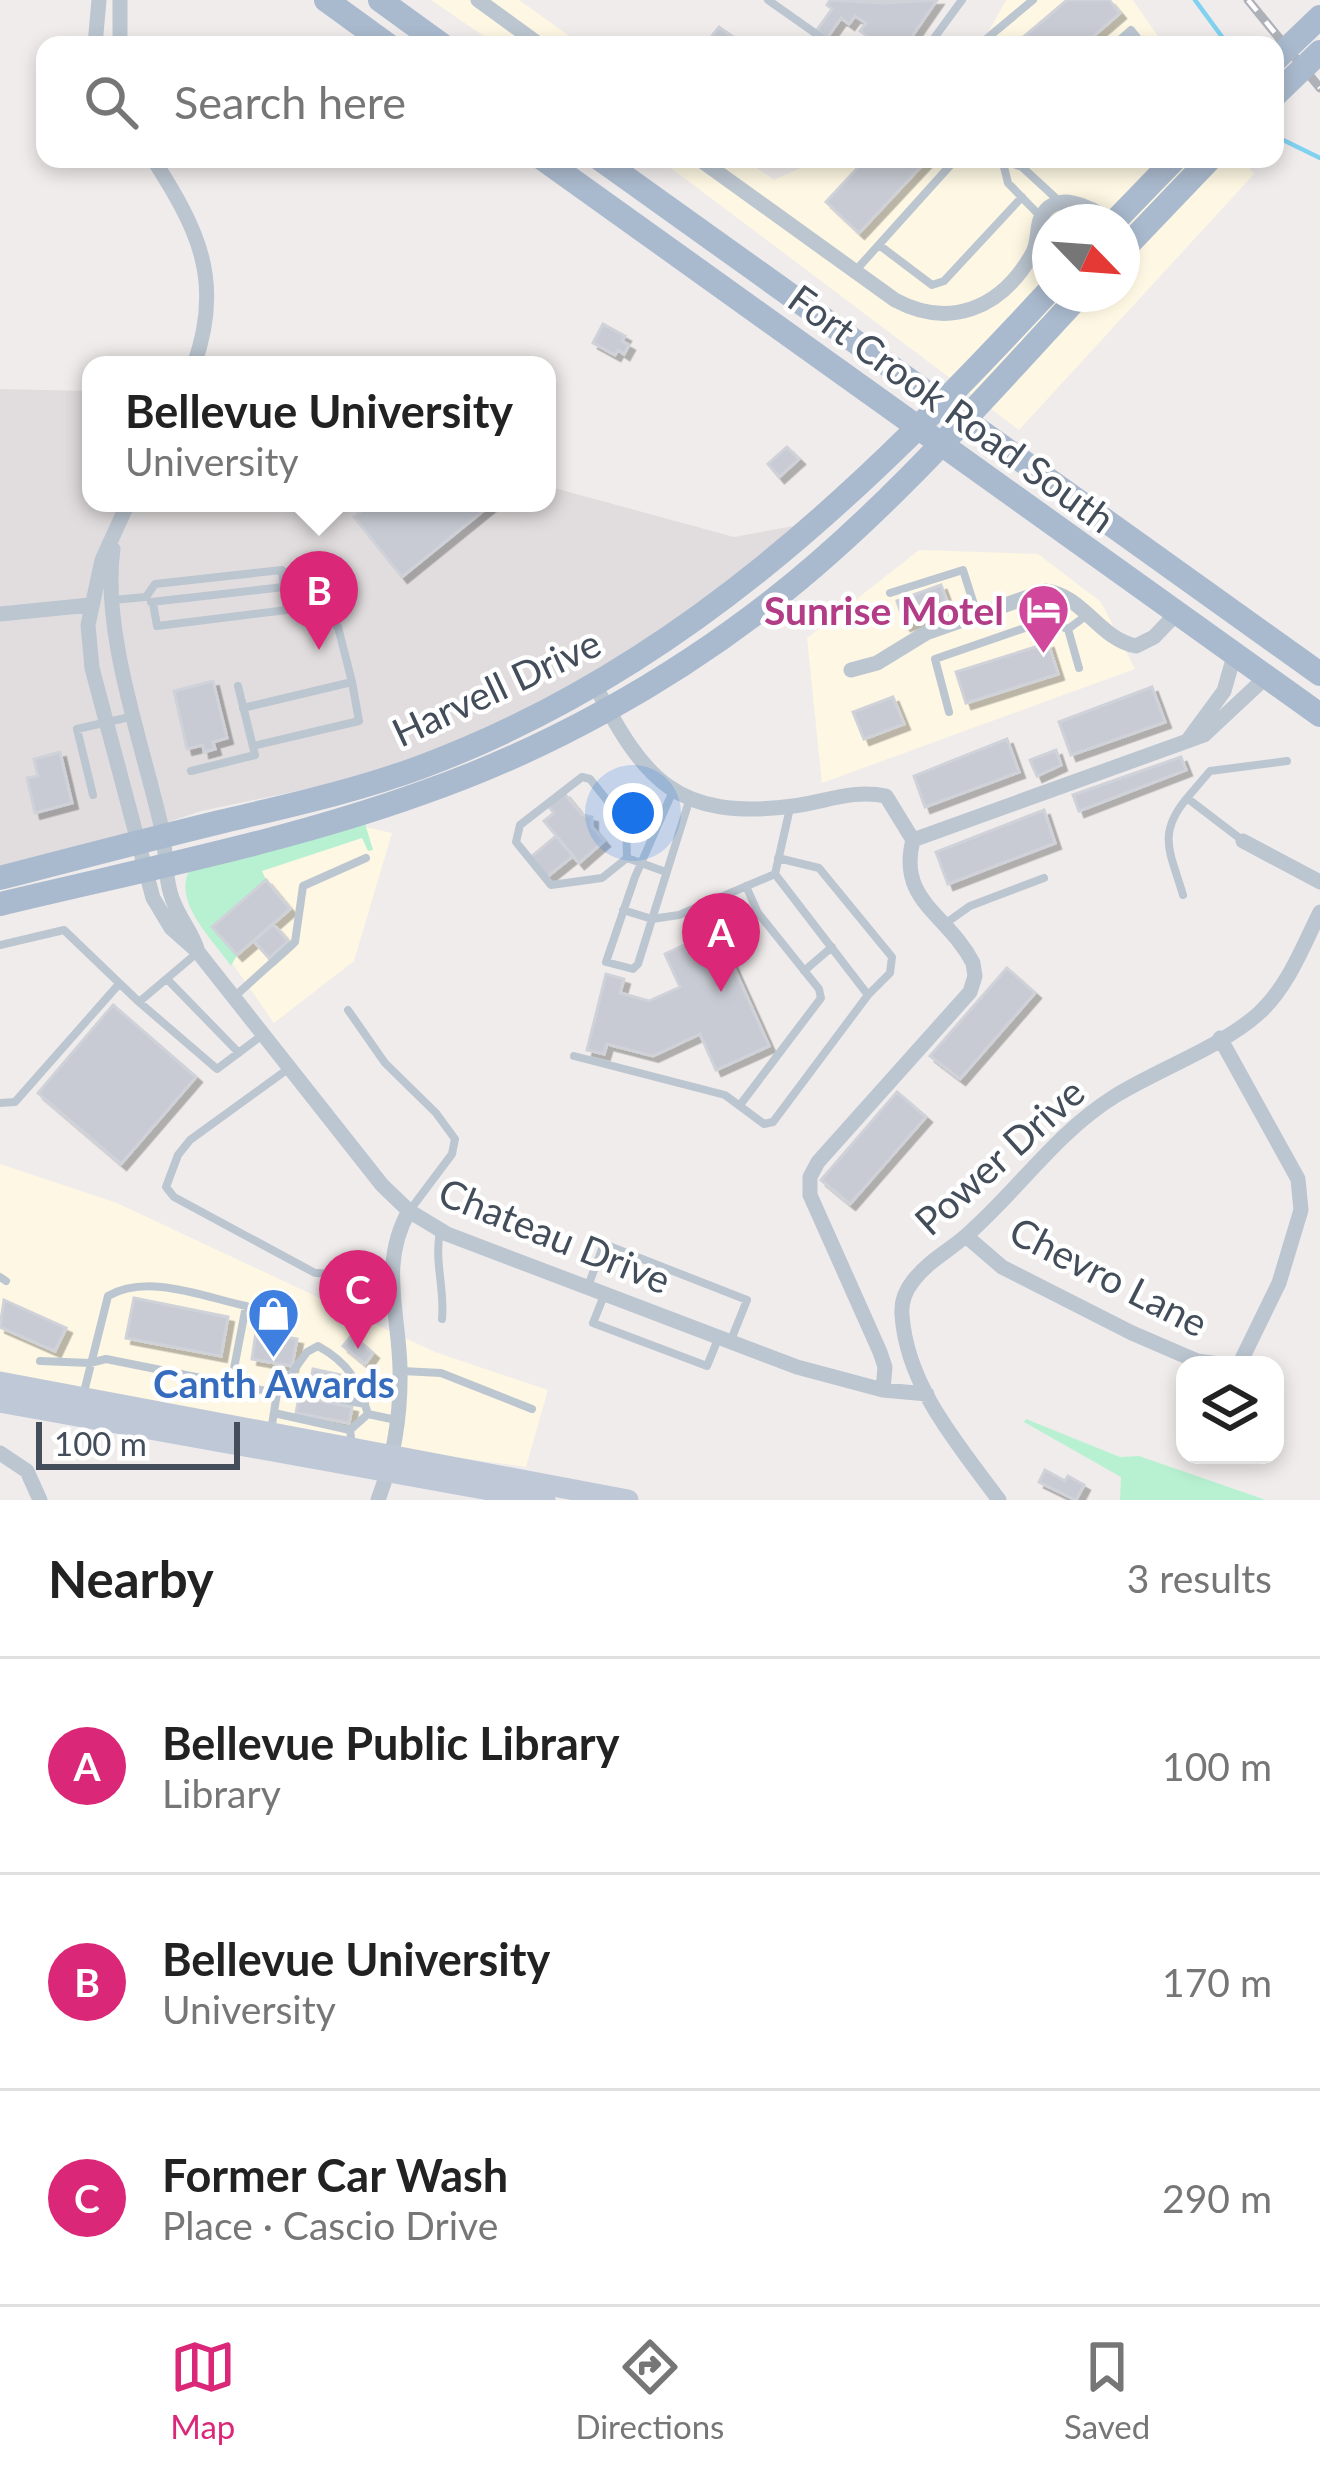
<!DOCTYPE html>
<html lang="en">
<head>
<meta charset="utf-8">
<style>
  body { margin:0; font-family:Lato,sans-serif; background:#f2f2f2; color:#222 }
  .controls { position:absolute; right:36px; bottom:36px; display:grid; overflow:hidden; border-radius:24px; box-shadow:0 6px 18px #0003 }
  .controls button { width:108px; height:108px; display:grid; place-items:center; padding:0; border:0; border-bottom:3px solid #e0e0e0; background:#fff; color:#222; font:60px sans-serif }
  .compass { position:absolute; left:1032px; top:204px; width:108px; height:108px; border-radius:50%; background:#fff; box-shadow:0 6px 18px #0003; rotate:115deg }
  .scale { position:absolute; left:36px; bottom:30px; width:204px; box-sizing:border-box; padding-left:12px; border:6px solid #444e5b; border-top:0; font-size:33px; line-height:42px; white-space:nowrap; color:#444e5b; -webkit-text-stroke:9px #fff; paint-order:stroke }
  .you { position:absolute; left:633px; top:813px; width:42px; height:42px; margin:-30px; border:9px solid #fff; border-radius:50%; background:#1a73e8; box-shadow:0 0 0 18px #1a73e833 }
  .badge { display:grid; place-items:center; width:78px; height:78px; border-radius:50%; background:#db2777; color:#fff; font-size:39px; font-weight:700 }
  .pin { position:absolute; translate:-50% -99px; filter:drop-shadow(0 3px 6px #0008) }
  .pin::after { content:''; position:absolute; top:63px; width:42px; height:36px; background:inherit; clip-path:polygon(0 0,100% 0,50% 100%) }
  .popup { position:absolute; left:82px; top:356px; width:474px; height:156px; box-sizing:border-box; display:grid; place-content:center; border-radius:24px; background:#fff; filter:drop-shadow(0 3px 9px #0005); font-size:39px; white-space:nowrap; color:#767676 }
  .popup b { font-size:45px; color:#222 }
  .popup::after { content:''; position:absolute; left:50%; top:100%; margin-left:-24px; border:24px solid transparent; border-top-color:#fff }
  .list { margin:0; padding:0; list-style:none }
  h2 { display:flex; justify-content:space-between; align-items:center; height:156px; margin:0; padding:0 48px; font-size:51px }
  h2 small { font-size:39px; font-weight:400; color:#767676 }
  .list li { display:grid; grid-template-columns:78px 1fr auto; gap:36px; align-items:center; box-sizing:border-box; height:216px; padding:0 48px; border-top:3px solid #e0e0e0 }
  .list b { display:block; font-size:45px; white-space:nowrap }
  .list p { margin:0; font-size:39px; white-space:nowrap; color:#767676 }
  .list em { font-size:39px; font-style:normal; color:#767676 }
  .icon { flex:none; width:66px; height:66px; fill:none; stroke:currentColor; stroke-width:2; stroke-linecap:round; stroke-linejoin:round }
  .map { position:relative; flex:none; width:1320px; height:1500px; overflow:hidden }
  .search { position:absolute; background:#fff; box-shadow:0 6px 18px #0003; left:36px; right:36px; top:36px; height:132px; display:flex; align-items:center; gap:30px; box-sizing:border-box; padding:0 42px; border-radius:24px; color:#767676; font-size:45px }
  .sheet { height:804px; background:#fff }
  nav { display:flex; justify-content:space-around; align-items:center; box-sizing:border-box; height:168px; border-top:3px solid #e0e0e0; background:#fff; font-size:33px; color:#767676 }
  nav a { display:grid; justify-items:center; gap:6px }
  nav .on { color:#db2777 }
  .map>svg:first-child { display:block }
  .commercial { fill:#fdf7e3; fill-rule:evenodd }
  .education { fill:#e1ddde }
  .green { fill:#b7f1d1 }
  .lines { fill:none; stroke-linecap:round; stroke-linejoin:round }
  .stream { stroke:#81d2f1; stroke-width:4.5 }
  .building { fill:#c8cbd3; stroke:#d0d2d9; stroke-width:3; filter:url(#shadow) }
  .lane { stroke:#bcc6d0; stroke-width:8 }
  .street { stroke:#bcc6d0; stroke-width:15 }
  .secondary { stroke:#bec8d7; stroke-width:21 }
  .primary { stroke:#aabace; stroke-width:24 }
  .rail-casing { stroke:#aeb1b8; stroke-width:9 }
  .rail { stroke:#fff; stroke-width:4.5; stroke-dasharray:14; stroke-linecap:butt }
  .primary-bridge { stroke:#aabace; stroke-width:24 }
  .labels { text-anchor:middle; dominant-baseline:central; stroke-width:9; stroke-linejoin:round; paint-order:stroke }
  .street-label { font-size:39px; fill:#444e5b; stroke:#fff }
  .hotel-label { font-size:39px; font-weight:bold; fill:#b23c85; stroke:#fff; text-anchor:end }
  .shop-label { font-size:39px; font-weight:bold; fill:#366cbe; stroke:#fff }
</style>
</head>
<body>
<div class="map">
<svg width="1320" height="1500" viewBox="0 0 1320 1500">
  <defs>
    <filter id="shadow"><feDropShadow dx="5.5" dy="5.5" stdDeviation="0" flood-color="#0004"/></filter>
  </defs>
  <rect width="100%" height="100%" fill="#f0ecec"/>
  <path class="commercial" d="M 431,0 L 519,0 L 582,45 L 497,45 Z
    M 1006,0 L 1133,0 L 1164,45 L 981,45 Z
    M 659,159 L 744,159 L 774,180 L 820,159 L 1243,159 L 1254,174 L 1019,430 ZM 1050,222 L 1122,222 L 1122,294 L 1050,294 Z
    M 919,550 L 1038,554 L 1101,602 L 1135,669 L 822,783 L 807,638 Z
    M 352,824 L 392,833 L 354,961 L 274,1023 L 196,911 L 242,860 Z
    M 0,1164 L 117,1203 L 435,1352 L 548,1390 L 526,1467 L 69,1405 L 0,1381 Z"/>
  <path class="education" d="M 0,389 L 91,391 L 91,503 L 547,503 L 547,486 L 734,537 L 810,523 L 594,676 L 441,749 L 349,780 L 201,811 L 91,848 L 0,870 Z"/>
  <path class="green" d="M 364,820 L 373,850 L 368,851 L 362,838 L 262,871 L 266,880 L 213,927 L 237,955 L 231,966 C 211,937 169,899 192,866 Z
    M 1026,1419 L 1120,1457 L 1139,1456 L 1266,1500 L 1120,1500 L 1121,1477 L 1024,1422 Z"/>
  <g class="lines">
    <path class="stream" d="M 1195,0 L 1228,45
      M 1275,136 L 1320,158"/>
  </g>
  <path class="building" d="M 830,0 L 881,3 L 937,0 L 906,45 L 880,45 L 860,31 L 866,23 L 855,16 L 849,24 L 841,18 L 827,38 L 817,30 L 832,9 L 827,5 Z
    M 830,0 L 937,0 L 906,45 L 880,45 L 860,31 L 866,23 L 855,16 L 849,24 L 841,18 L 827,38 L 817,30 L 832,9 L 827,5 Z
    M 1067,0 L 1109,0 L 1120,13 L 1083,45 L 1014,45 Z
    M 719,27 L 745,45 L 705,45 Z
    M 866,159 L 928,159 L 859,233 L 826,202 Z
    M 603,324 L 625,336 L 622,341 L 629,345 L 624,354 L 618,350 L 615,355 L 593,343 Z
    M 787,447 L 799,459 L 779,477 L 768,464 Z
    M 371,503 L 493,503 L 402,577 L 354,517 Z
    M 941,585 L 950,609 L 905,625 L 897,601 Z
    M 1048,643 L 1058,674 L 966,703 L 956,672 Z
    M 213,681 L 227,738 L 213,742 L 215,749 L 204,752 L 203,745 L 187,749 L 174,691 Z
    M 1152,687 L 1165,722 L 1071,755 L 1059,722 Z
    M 893,697 L 904,724 L 864,739 L 853,712 Z
    M 1007,739 L 1019,772 L 925,807 L 914,776 Z
    M 1056,750 L 1061,765 L 1037,776 L 1030,760 Z
    M 60,752 L 72,803 L 35,813 L 27,778 L 38,776 L 34,759 Z
    M 1181,757 L 1186,770 L 1079,811 L 1073,795 Z
    M 564,793 L 582,815 L 592,817 L 592,827 L 604,841 L 579,863 L 544,821 L 554,813 L 548,806 Z
    M 1044,810 L 1055,843 L 948,884 L 936,852 Z
    M 556,836 L 573,856 L 547,877 L 531,857 Z
    M 266,880 L 290,909 L 237,955 L 212,927 Z
    M 273,924 L 288,941 L 269,958 L 254,941 Z
    M 717,930 L 769,1046 L 716,1070 L 700,1034 L 653,1056 L 607,1044 L 604,1054 L 587,1050 L 606,974 L 624,979 L 620,993 L 649,1001 L 680,987 L 665,954 Z
    M 1007,968 L 1035,993 L 960,1079 L 930,1056 Z
    M 113,1005 L 196,1077 L 121,1164 L 38,1093 Z
    M 897,1092 L 926,1117 L 850,1204 L 821,1180 Z
    M 134,1298 L 228,1317 L 221,1356 L 126,1338 Z
    M 4,1300 L 66,1328 L 55,1351 L 0,1327 Z
    M 256,1332 L 297,1339 L 292,1366 L 252,1359 Z
    M 352,1335 L 373,1353 L 365,1364 L 343,1346 Z
    M 313,1369 L 345,1376 L 341,1397 L 309,1390 Z
    M 299,1397 L 352,1407 L 349,1423 L 296,1413 Z
    M 1045,1470 L 1065,1481 L 1068,1476 L 1084,1485 L 1076,1500 L 1039,1482 Z"/>
  <g class="lines">
    <path class="lane" d="M 768,0 L 832,45
      M 929,45 L 962,0
      M 979,45 L 1033,0
      M 1114,45 L 1131,30 L 1143,45
      M 999,159 L 1022,167 L 1059,201
      M 1003,163 L 1008,183 L 1041,217
      M 879,245 L 932,285 L 944,281 L 1022,197
      M 857,269 L 956,159
      M 890,593 L 963,570 L 977,614
      M 113,600 L 146,597 L 155,584 L 282,570 L 287,610 L 157,626 L 153,603
      M 151,602 L 284,587
      M 1068,629 L 1079,668
      M 243,708 L 352,682 L 338,627 L 285,572
      M 949,712 L 935,659 L 1045,621 L 1068,629 L 1087,615
      M 253,746 L 359,721 L 352,682
      M 191,771 L 255,755 L 238,686
      M 673,791 L 635,877 L 606,962 L 633,969 L 638,964 L 690,798
      M 93,795 L 77,729 L 134,716
      M 1187,798 L 1210,771 L 1287,761
      M 627,858 L 602,878 L 551,885 L 516,842 L 520,825 L 582,777 L 590,779 L 626,824 L 627,858 L 666,872
      M 778,858 L 819,868 L 892,957 L 890,973 L 868,995
      M 1183,895 C 1171,853 1156,835 1187,798 L 1242,840
      M 623,910 L 652,919 L 679,915 L 775,874 L 790,808
      M 946,923 L 970,906 L 1044,878
      M 0,945 L 64,930 L 139,1002 L 217,1069 L 261,1036
      M 804,971 L 832,947
      M 167,979 L 239,1053
      M 234,997 L 295,942 L 303,886 L 366,858
      M 139,1002 L 197,953
      M 348,1010 L 385,1063 L 436,1113 L 455,1139 L 452,1154 L 410,1210
      M 574,1056 L 725,1095 L 764,1124 L 773,1122 L 868,995 L 775,874
      M 288,1069 L 190,1140 L 178,1155 L 166,1187 L 174,1197 L 315,1273 C 343,1272 364,1290 393,1285
      M 0,1103 L 15,1102 L 119,984
      M 740,1105 L 821,998 L 819,989 L 758,913 L 746,886
      M 440,1231 C 434,1262 445,1289 442,1319
      M 0,1277 L 6,1281
      M 588,1286 L 604,1244 L 747,1300 L 731,1340
      M 605,1293 L 593,1323 L 707,1366 L 718,1339
      M 40,1361 L 90,1363 L 106,1359 L 231,1384
      M 402,1371 L 441,1373 L 532,1409
      M 281,1388 L 365,1404
      M 277,1393 L 307,1352 L 318,1346 C 349,1363 358,1381 368,1414 L 396,1420
      M 83,1396 L 108,1296 C 148,1273 204,1297 246,1306 L 231,1384 L 277,1393 L 271,1431
      M 274,1413 L 350,1430
      M 352,1446 L 350,1430 L 368,1414"/>
    <path class="street" d="M 478,0 L 540,45
      M 95,45 L 99,0
      M 120,45 L 120,0
      M 153,159 C 198,229 224,281 194,365
      M 699,159 L 895,300 C 949,329 1000,309 1031,256 C 1039,244 1036,233 1040,220 C 1053,187 1092,207 1112,222
      M 128,503 L 102,560 L 88,625 L 92,668 L 153,898 L 171,928 L 198,952 L 382,1185 L 409,1211 L 447,1234 L 797,1367 L 883,1390 L 927,1394
      M 113,549 C 101,632 144,748 162,830 C 167,853 164,881 174,903 C 181,921 193,933 198,952
      M 0,614 L 90,605
      M 851,670 L 877,663 L 926,633 L 1045,591 C 1083,595 1099,639 1136,646 L 1154,637 L 1176,614
      M 595,685 C 644,780 677,821 793,806 C 825,802 853,789 886,796 L 913,840 C 897,901 948,914 973,963 L 975,976 L 970,992 L 818,1162 L 810,1177 L 810,1195 L 880,1352 L 885,1367 L 883,1390
      M 1188,740 L 1224,691 L 1234,656
      M 913,840 L 1204,735 L 1265,678
      M 1243,841 L 1320,882
      M 1220,1038 L 1298,1179 L 1301,1210 L 1279,1283 L 1239,1365
      M 966,1236 L 1002,1267 L 1132,1333 L 1197,1361 L 1227,1365
      M 0,1453 L 27,1471 L 40,1500
      M 378,1500 C 394,1458 401,1413 400,1369 C 399,1312 379,1264 409,1211
      M 999,1500 C 959,1445 907,1387 902,1315 C 901,1303 905,1291 913,1281 C 929,1260 949,1251 968,1234 C 1019,1189 1057,1132 1115,1096 C 1159,1069 1221,1047 1258,1014 C 1288,987 1303,946 1320,912"/>
    <path class="secondary" d="M 0,1382 L 628,1500
      M 0,1402 L 545,1500"/>
    <path class="primary" d="M 326,0 L 388,45
      M 380,0 L 442,45
      M 543,159 L 1320,715
      M 600,159 L 1320,674
      M 1114,222 L 1175,159
      M 1122,251 L 1210,159
      M 0,878 C 73,859 146,840 220,822 C 287,806 356,791 421,767 C 681,670 865,489 1050,290
      M 0,904 C 141,870 286,842 422,793 C 546,750 668,682 772,601 C 886,512 983,399 1081,294"/>
    <defs>
      <path id="rail" d="M 1248,0 L 1320,88"/>
    </defs>
    <use href="#rail" class="rail-casing"/>
    <use href="#rail" class="rail"/>
    <path class="primary-bridge" d="M 1275,60 L 1320,17
      M 1275,95 L 1320,52"/>
  </g>
  <defs>
    <symbol id="hotel-pin" viewBox="-11 -11 22 30"><path d="M0 17L-7.5 6A9.5 9.5 0 1 1 7.5 6Z" fill="#d1479c" stroke="#fff"/><path d="M-6-4.5h1.5V1H6V5H4.5V3h-9V5H-6ZM-4 0a1.8 1.8 0 1 1 3.6 0ZM.5 0V-2.5h3Q6-2.5 6 0Z" fill="#fff"/></symbol>
    <symbol id="shop-pin" viewBox="-11 -11 22 30"><path d="M0 17L-7.5 6A9.5 9.5 0 1 1 7.5 6Z" fill="#3f7fe0" stroke="#fff"/><path d="M-5-2.5h2.3a2.7 3.5 0 0 1 5.4 0H5L5.5 6h-11ZM-1.5-2.5h3a1.5 2.3 0 0 0-3 0Z" fill="#fff"/></symbol>
  </defs>
  <g fill-rule="evenodd">
    <use href="#hotel-pin" x="1014" y="580" width="59" height="81"/>
    <use href="#shop-pin" x="244" y="1284" width="59" height="81"/>
  </g>
  <g class="labels">
    <g class="street-label">
      <text transform="translate(952 408) rotate(36)">Fort Crook Road South</text>
      <text transform="translate(496 687) rotate(-25)">Harvell Drive</text>
      <text transform="translate(999 1156) rotate(-42)">Power Drive</text>
      <text transform="translate(555 1235) rotate(22)">Chateau Drive</text>
      <text transform="translate(1109 1276) rotate(27)">Chevro Lane</text>
    </g>
    <g class="hotel-label">
      <text x="1004" y="610">Sunrise Motel</text>
    </g>
    <g class="shop-label">
      <text x="274" y="1383">Canth Awards</text>
    </g>
  </g>
</svg>
<div class="controls">
<button><svg class="icon" aria-label="layers" viewBox="0 0 24 24"><path d="M12 4l9 5-9 5-9-5zM3 14l9 5 9-5"/></svg></button>
</div>
<svg class="compass" viewBox="-18 -18 36 36"><path d="M0-13l5 13h-10z" fill="#e53935"/><path d="M0 13l5-13h-10z" fill="#767676"/></svg>
<div class="scale">100 m</div>
<div class="you"></div>
<div class="pin badge" style="left:721px;top:992px">A</div>
<div class="pin badge" style="left:319px;top:650px">B</div>
<div class="popup"><b>Bellevue University</b>University</div>
<div class="pin badge" style="left:358px;top:1349px">C</div>
<div class="search"><svg class="icon" aria-label="search" viewBox="0 0 24 24"><circle cx="10" cy="10" r="6"/><path d="M15 15l6 6"/></svg>Search here</div>
</div>
<section class="sheet">
<h2>Nearby<small>3 results</small></h2>
<ul class="list">
<li><span class="badge">A</span><div><b>Bellevue Public Library</b><p>Library</p></div><em>100 m</em></li>
<li><span class="badge">B</span><div><b>Bellevue University</b><p>University</p></div><em>170 m</em></li>
<li><span class="badge">C</span><div><b>Former Car Wash</b><p>Place · Cascio Drive</p></div><em>290 m</em></li>
</ul>
</section>
<nav>
<a class="on"><svg class="icon" aria-label="map" viewBox="0 0 24 24"><path d="M3 6l6-2 6 2 6-2v14l-6 2-6-2-6 2zM9 4v14M15 6v14"/></svg>Map</a>
<a><svg class="icon" aria-label="directions" viewBox="0 0 24 24"><path d="M12 3l9 9-9 9-9-9zM9 14v-3h6M13 9l2 2-2 2"/></svg>Directions</a>
<a><svg class="icon" aria-label="saved" viewBox="0 0 24 24"><path d="M7 4h10v16l-5-4-5 4z"/></svg>Saved</a>
</nav>
</body>
</html>
